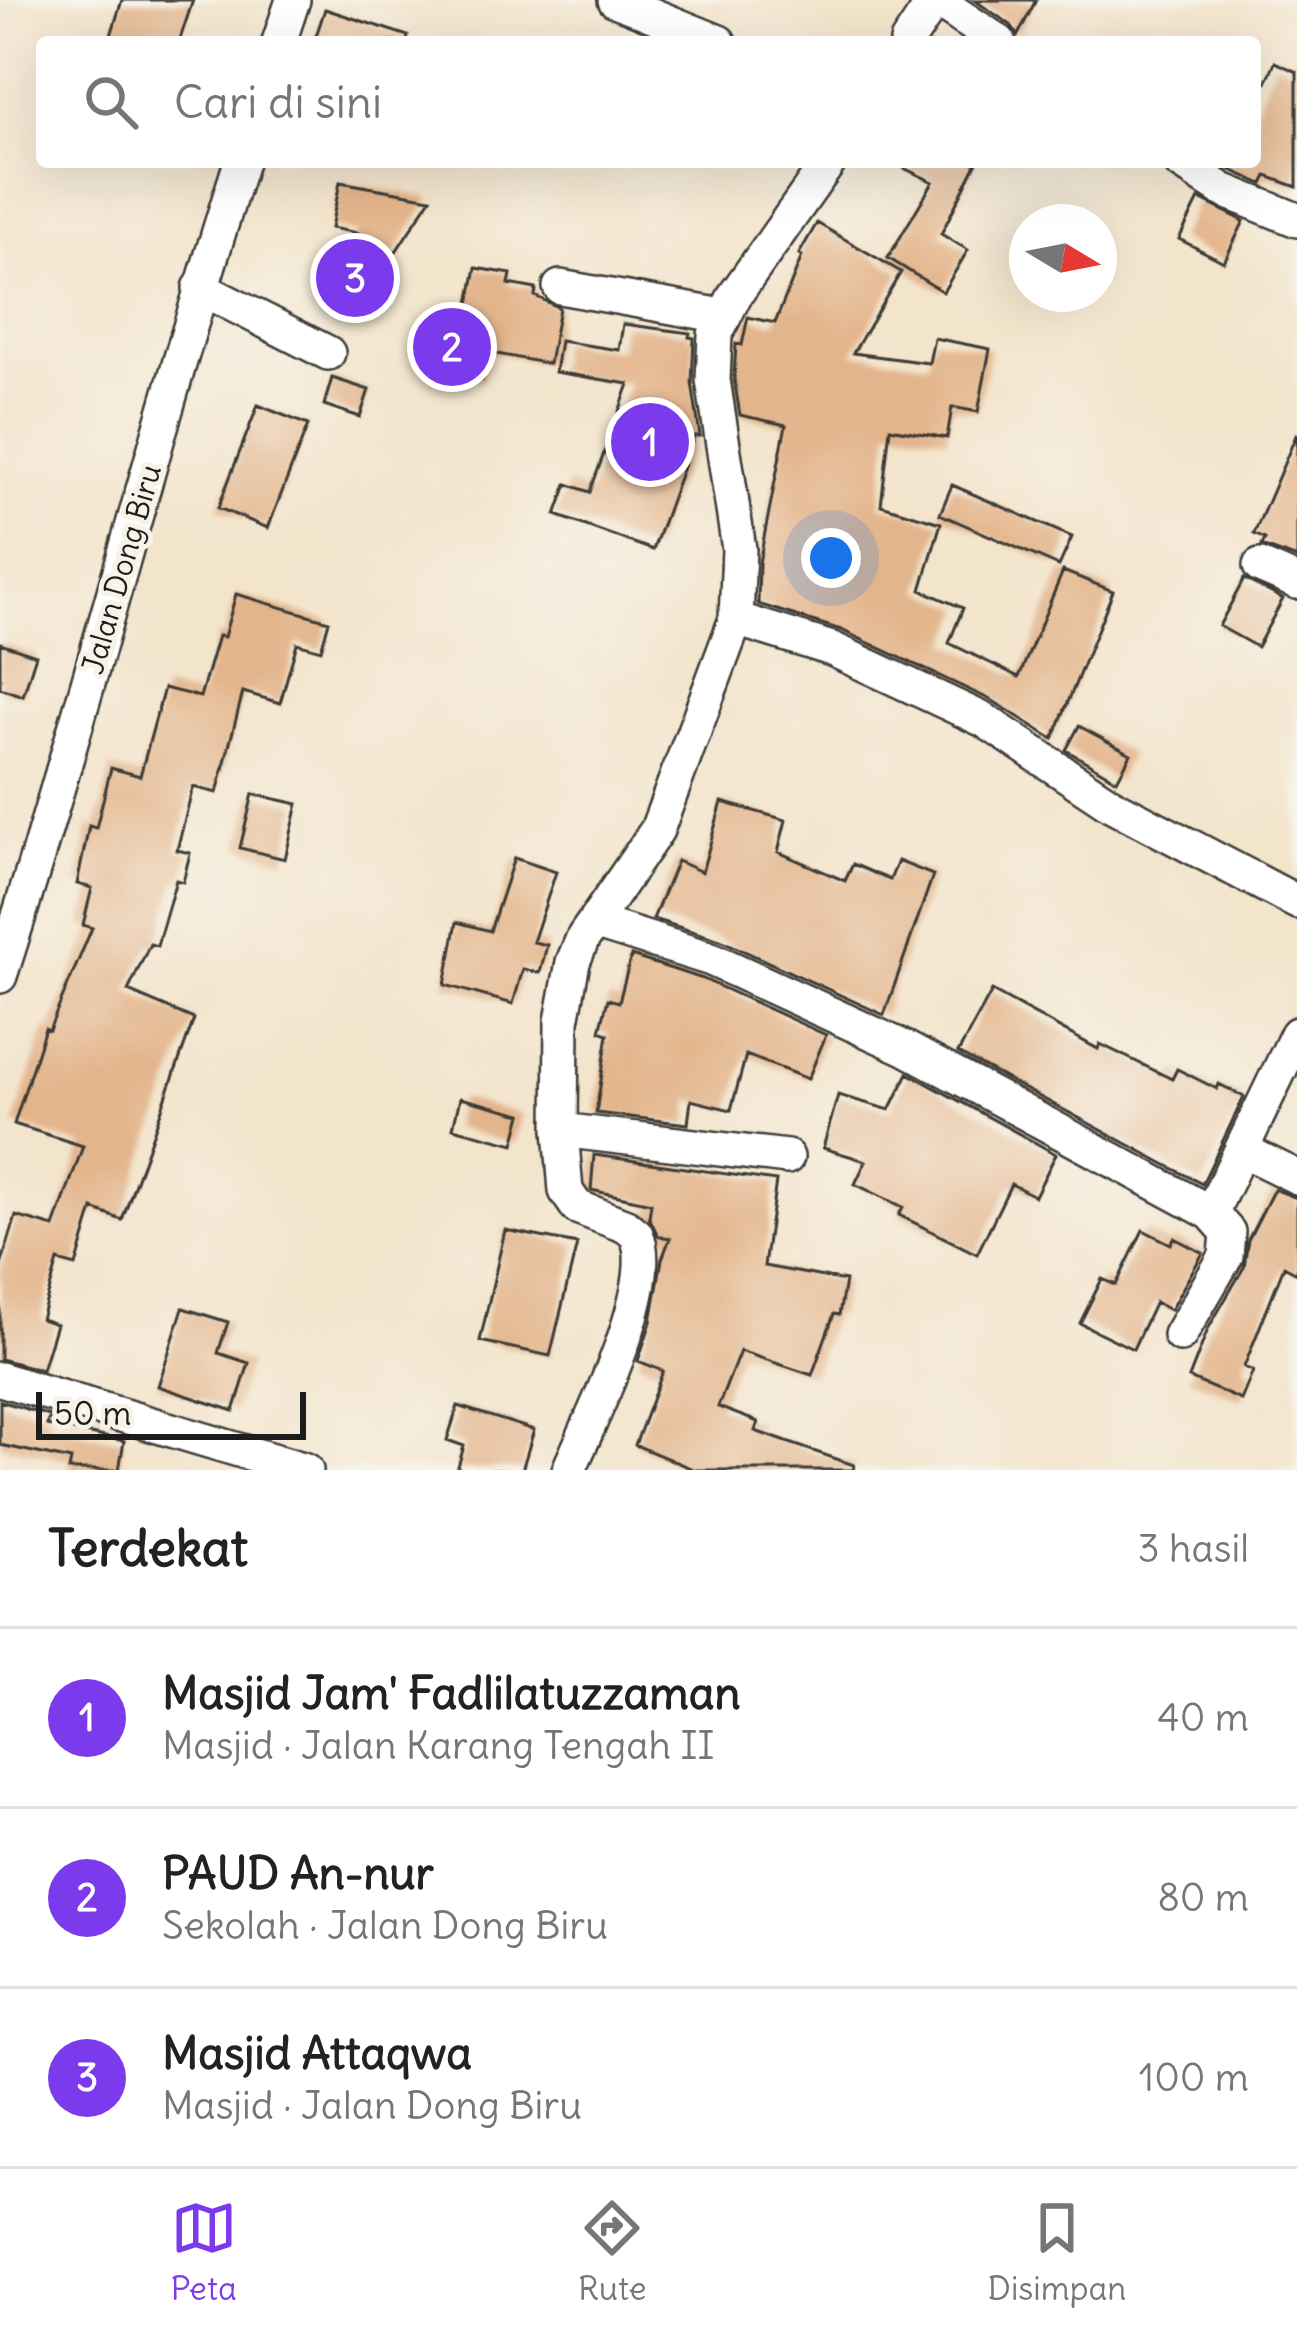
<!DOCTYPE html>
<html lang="id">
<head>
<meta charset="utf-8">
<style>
  body { margin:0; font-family:Delius,sans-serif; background:#f2f2f2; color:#222 }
  .compass { position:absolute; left:1009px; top:204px; width:108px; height:108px; border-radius:50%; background:#fff; box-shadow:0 12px 48px #0002; rotate:100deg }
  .scale { position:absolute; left:36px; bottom:30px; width:270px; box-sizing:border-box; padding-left:12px; border:6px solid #1c1c1c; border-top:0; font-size:33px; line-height:42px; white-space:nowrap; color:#1c1c1c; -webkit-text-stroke:9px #f7f3e8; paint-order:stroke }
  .you { position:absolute; left:831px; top:558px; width:42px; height:42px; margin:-30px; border:9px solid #fff; border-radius:50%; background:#1a73e8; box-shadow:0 0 0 18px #1a73e833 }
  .badge { display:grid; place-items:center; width:78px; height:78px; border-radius:50%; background:#7c3aed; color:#fff; font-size:39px; font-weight:700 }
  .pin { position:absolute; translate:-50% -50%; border:6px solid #fff; box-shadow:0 3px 12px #0006 }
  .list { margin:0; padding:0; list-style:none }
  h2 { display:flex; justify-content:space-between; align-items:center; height:156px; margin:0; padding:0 48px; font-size:51px }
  h2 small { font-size:39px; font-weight:400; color:#767676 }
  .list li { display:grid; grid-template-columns:78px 1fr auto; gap:36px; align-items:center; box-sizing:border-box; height:180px; padding:0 48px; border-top:3px solid #e0e0e0 }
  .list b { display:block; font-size:45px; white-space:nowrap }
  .list p { margin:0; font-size:39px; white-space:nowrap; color:#767676 }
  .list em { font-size:39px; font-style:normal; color:#767676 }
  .icon { flex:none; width:66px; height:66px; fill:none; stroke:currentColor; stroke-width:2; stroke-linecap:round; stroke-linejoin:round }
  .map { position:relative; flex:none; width:1297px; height:1470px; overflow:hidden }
  .search { position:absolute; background:#fff; box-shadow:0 12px 48px #0002; left:36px; right:36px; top:36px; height:132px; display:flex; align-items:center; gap:30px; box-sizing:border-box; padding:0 42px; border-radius:12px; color:#767676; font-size:45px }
  .sheet { height:696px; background:#fff }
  nav { display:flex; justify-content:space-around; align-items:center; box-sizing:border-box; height:168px; border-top:3px solid #e0e0e0; background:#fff; font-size:33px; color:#767676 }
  nav a { display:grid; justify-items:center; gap:6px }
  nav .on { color:#7c3aed }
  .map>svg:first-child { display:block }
  .building { fill:#e3b58c }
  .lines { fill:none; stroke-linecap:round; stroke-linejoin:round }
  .street-casing { stroke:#3c3a36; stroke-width:38 }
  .street { stroke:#fff; stroke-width:33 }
  .labels { text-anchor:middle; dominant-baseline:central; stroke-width:10; stroke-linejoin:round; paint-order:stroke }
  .street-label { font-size:30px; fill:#1c1c1c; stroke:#f7f3e8 }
</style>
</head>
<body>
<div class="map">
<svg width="1297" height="1470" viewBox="0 0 1297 1470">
  <rect width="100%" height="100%" fill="#f7f3e8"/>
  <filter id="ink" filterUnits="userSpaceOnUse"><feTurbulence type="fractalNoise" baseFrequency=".00833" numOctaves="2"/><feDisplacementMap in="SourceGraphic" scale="24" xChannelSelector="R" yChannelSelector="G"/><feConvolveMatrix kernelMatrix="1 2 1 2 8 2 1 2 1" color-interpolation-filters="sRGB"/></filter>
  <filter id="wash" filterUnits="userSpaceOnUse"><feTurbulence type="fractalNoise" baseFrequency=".004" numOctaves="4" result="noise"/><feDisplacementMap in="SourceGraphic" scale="48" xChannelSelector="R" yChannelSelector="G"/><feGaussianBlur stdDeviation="2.7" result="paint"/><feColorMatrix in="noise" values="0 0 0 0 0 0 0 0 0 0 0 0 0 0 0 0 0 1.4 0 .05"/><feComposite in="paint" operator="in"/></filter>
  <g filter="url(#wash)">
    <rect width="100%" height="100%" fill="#f3e4cc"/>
    <g id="blocks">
      <path class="building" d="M 122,0 L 193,0 L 179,42 L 109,42 Z
        M 974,0 L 1036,0 L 1018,35 L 1011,25 Z
        M 325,9 L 408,36 L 407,42 L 314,42 Z
        M 1275,62 L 1297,72 L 1297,187 L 1267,176 L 1263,184 L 1227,168 L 1229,162 L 1255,162 L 1255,109 Z
        M 891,162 L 977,162 L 941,234 L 968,250 L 943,292 L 888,258 L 933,182 Z
        M 340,182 L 431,198 L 353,317 L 320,295 L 358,233 L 331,228 Z
        M 1199,199 L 1244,221 L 1224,262 L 1179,239 Z
        M 817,223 L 901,272 L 853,353 L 929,363 L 934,338 L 990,349 L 978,412 L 952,407 L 947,438 L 890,428 L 881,505 L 941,523 L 921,590 L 963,608 L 949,643 L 1019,677 L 1063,571 L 1113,591 L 1053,739 L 993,701 L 841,630 L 758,604 L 759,563 L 786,425 L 740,415 L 734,379 L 736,344 L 742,345 L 748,317 L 775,323 L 802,256 L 799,254 Z
        M 476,268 L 511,274 L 509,284 L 536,289 L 535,296 L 559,308 L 549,364 L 487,352 L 482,380 L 455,375 Z
        M 623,324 L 690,333 L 689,337 L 694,338 L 692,383 L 700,436 L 694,436 L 653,550 L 556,515 L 567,484 L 590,492 L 629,384 L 555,372 L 560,341 L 619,350 Z
        M 332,378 L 369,390 L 360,417 L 324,405 Z
        M 258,405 L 308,425 L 268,528 L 218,508 Z
        M 1297,433 L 1297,559 L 1262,546 L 1265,539 L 1254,534 Z
        M 952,485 L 1072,537 L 1059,566 L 940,514 Z
        M 1244,579 L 1283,599 L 1257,647 L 1219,626 Z
        M 236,594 L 329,621 L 321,650 L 297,643 L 280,703 L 243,692 L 217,793 L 193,787 L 177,850 L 190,853 L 183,882 L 176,880 L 157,946 L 150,944 L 128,991 L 194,1019 L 122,1220 L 93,1209 L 76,1266 L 58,1261 L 41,1319 L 56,1324 L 42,1370 L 0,1359 L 0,1269 L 16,1216 L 54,1227 L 83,1146 L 14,1124 L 45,1028 L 49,1030 L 92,928 L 83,925 L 92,888 L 77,884 L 89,826 L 96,828 L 111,768 L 140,776 L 164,688 L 200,697 L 218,636 L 224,637 Z
        M 0,643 L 36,655 L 23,696 L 0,688 Z
        M 1079,726 L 1131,754 L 1117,780 L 1066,750 Z
        M 253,794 L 298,804 L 285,859 L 240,848 Z
        M 722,802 L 786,820 L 778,852 L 845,881 L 853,864 L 890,880 L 898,861 L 933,875 L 884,1015 L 720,940 L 653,919 L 677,861 L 702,872 Z
        M 514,858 L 556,872 L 533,942 L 547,945 L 540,973 L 523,969 L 513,1004 L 445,985 L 457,922 L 490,931 Z
        M 631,956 L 703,979 L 826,1035 L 808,1079 L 746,1055 L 731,1110 L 691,1100 L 688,1124 L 596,1113 L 608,1034 L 600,1031 L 608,999 L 619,1002 Z
        M 992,991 L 1098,1049 L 1100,1044 L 1172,1079 L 1177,1069 L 1217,1089 L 1219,1084 L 1244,1097 L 1202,1184 L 958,1053 Z
        M 908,1073 L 1056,1154 L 1035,1196 L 1011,1184 L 977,1254 L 899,1215 L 903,1207 L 855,1184 L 866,1161 L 823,1148 L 838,1095 L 890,1110 Z
        M 460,1098 L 522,1114 L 514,1144 L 453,1128 Z
        M 594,1155 L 776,1181 L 764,1266 L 845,1281 L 839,1315 L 834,1314 L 812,1375 L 740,1351 L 718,1407 L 758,1422 L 755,1431 L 854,1465 L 853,1470 L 695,1470 L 635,1445 L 663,1371 L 638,1361 L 651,1322 L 662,1259 L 670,1238 L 658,1236 L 649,1217 L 651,1203 L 591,1190 Z
        M 1274,1189 L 1297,1198 L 1297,1273 L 1284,1266 L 1244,1367 L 1253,1371 L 1241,1400 L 1189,1378 L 1208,1329 L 1244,1267 L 1248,1240 Z
        M 505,1230 L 577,1244 L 550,1356 L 480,1341 Z
        M 1143,1230 L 1171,1244 L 1174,1238 L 1203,1253 L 1170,1310 L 1155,1302 L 1133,1349 L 1080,1323 L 1102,1279 L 1116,1285 Z
        M 183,1308 L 228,1322 L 218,1353 L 249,1363 L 234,1411 L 158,1386 Z
        M 0,1401 L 50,1416 L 47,1425 L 124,1441 L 119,1470 L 69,1470 L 71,1460 L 0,1445 Z
        M 458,1406 L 534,1430 L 522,1470 L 457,1470 L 464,1446 L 447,1440 Z"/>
    </g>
  </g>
  <g filter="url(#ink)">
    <use href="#blocks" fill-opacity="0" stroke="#3c3a36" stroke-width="3"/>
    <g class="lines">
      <defs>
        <path id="street" d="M 615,0 L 719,42
          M 936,0 L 999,42
          M 279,42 L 293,0
          M 907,42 L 935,0
          M 1180,162 L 1223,190 L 1297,220
          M 560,287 L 723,316
          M 200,288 L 328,353
          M 1260,566 L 1297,582
          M 736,619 L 832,649 L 984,720 L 1112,805 L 1297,902
          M 594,922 L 711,959 L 905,1048 L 1211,1213 L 1228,1232 L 1226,1256 L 1180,1335
          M 0,976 C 87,706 154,432 241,162
          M 561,1130 L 787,1157
          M 1242,1150 L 1297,1177
          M 1211,1213 L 1297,1034
          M 0,1379 L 306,1470
          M 569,1470 C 590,1420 660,1284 636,1234 L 626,1226 L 577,1207 L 566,1191 L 561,1130 L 562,1021 L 573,962 L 583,938 L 657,830 L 736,619 L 739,549 L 713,380 L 715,335 L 735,295 L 829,162"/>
      </defs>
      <use href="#street" class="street-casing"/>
      <use href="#street" class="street"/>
    </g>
  </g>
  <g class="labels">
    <g class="street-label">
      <text transform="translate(121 569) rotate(-74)">Jalan Dong Biru</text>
    </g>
  </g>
</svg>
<svg class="compass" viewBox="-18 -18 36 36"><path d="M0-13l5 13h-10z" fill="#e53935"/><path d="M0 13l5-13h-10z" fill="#767676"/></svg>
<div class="scale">50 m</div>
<div class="you"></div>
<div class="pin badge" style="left:650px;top:442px">1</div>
<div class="pin badge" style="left:452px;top:347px">2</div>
<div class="pin badge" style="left:355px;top:278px">3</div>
<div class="search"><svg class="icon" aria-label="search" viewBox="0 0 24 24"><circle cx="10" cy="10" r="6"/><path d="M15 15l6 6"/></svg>Cari di sini</div>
</div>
<section class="sheet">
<h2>Terdekat<small>3 hasil</small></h2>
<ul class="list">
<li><span class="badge">1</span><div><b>Masjid Jam' Fadlilatuzzaman</b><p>Masjid · Jalan Karang Tengah II</p></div><em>40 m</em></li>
<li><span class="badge">2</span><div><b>PAUD An-nur</b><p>Sekolah · Jalan Dong Biru</p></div><em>80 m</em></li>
<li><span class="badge">3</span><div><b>Masjid Attaqwa</b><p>Masjid · Jalan Dong Biru</p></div><em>100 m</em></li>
</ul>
</section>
<nav>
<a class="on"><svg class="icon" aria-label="map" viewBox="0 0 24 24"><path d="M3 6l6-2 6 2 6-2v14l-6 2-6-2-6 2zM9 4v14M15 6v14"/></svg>Peta</a>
<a><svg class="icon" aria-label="directions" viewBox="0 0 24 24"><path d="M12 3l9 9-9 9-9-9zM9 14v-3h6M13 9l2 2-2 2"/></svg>Rute</a>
<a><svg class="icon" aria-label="saved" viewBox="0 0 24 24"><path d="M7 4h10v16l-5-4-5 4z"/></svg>Disimpan</a>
</nav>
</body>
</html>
